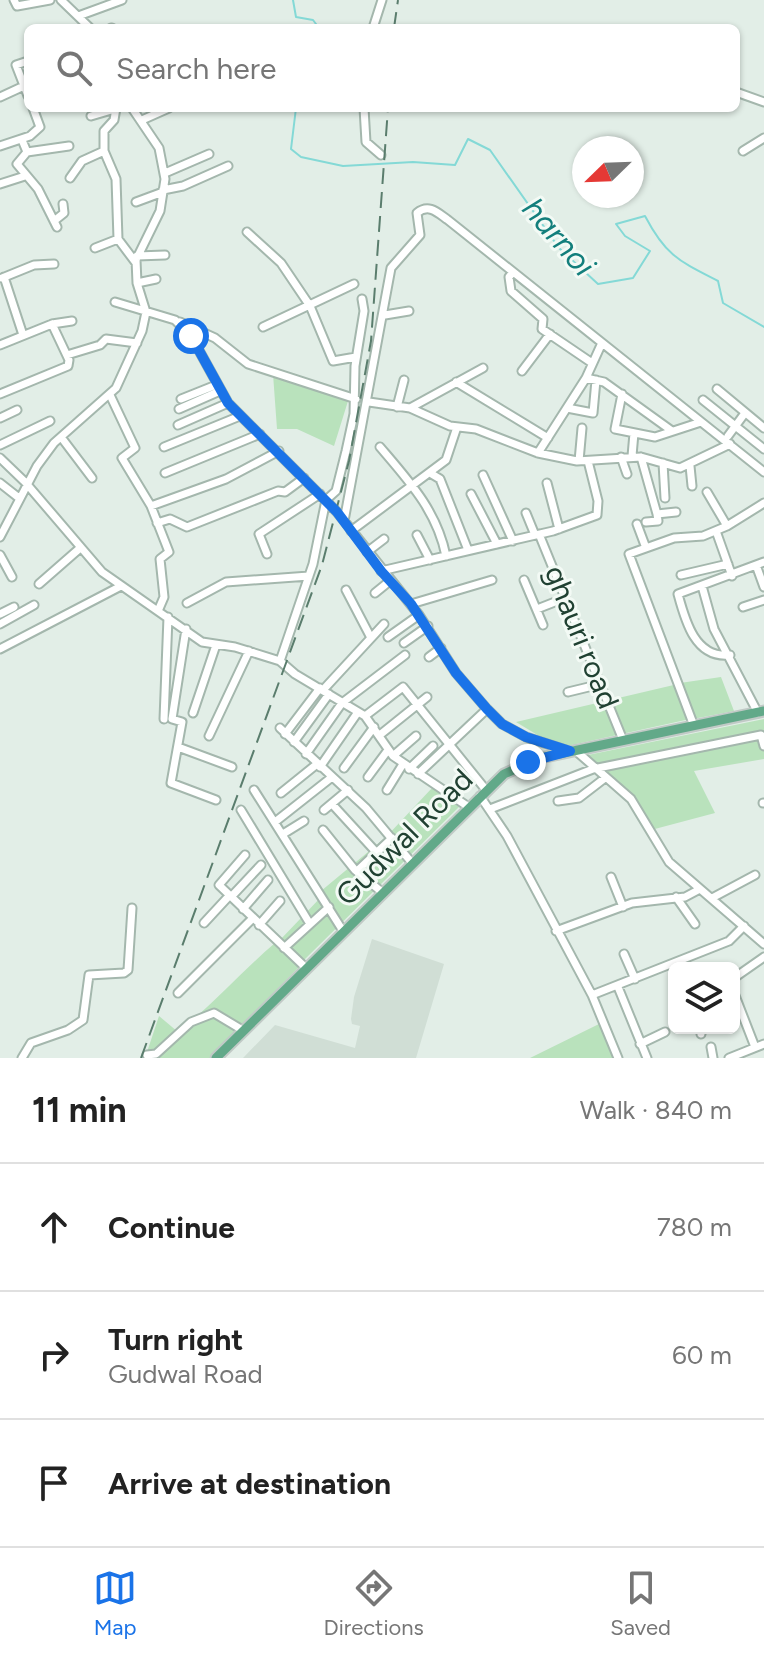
<!DOCTYPE html>
<html lang="en">
<head>
<meta charset="utf-8">
<style>
  body { margin:0; font-family:Figtree,sans-serif; background:#f6f6f6; color:#222 }
  .controls { position:absolute; right:24px; bottom:24px; display:grid; overflow:hidden; border-radius:12px; box-shadow:0 2px 6px #0004 }
  .controls button { width:72px; height:72px; display:grid; place-items:center; padding:0; border:0; border-bottom:2px solid #e0e0e0; background:#fff; color:#222; font:40px sans-serif }
  .compass { position:absolute; left:572px; top:136px; width:72px; height:72px; border-radius:50%; background:#fff; box-shadow:0 2px 6px #0004; rotate:247deg }
  .stop { position:absolute; width:24px; height:24px; margin:-18px; border:6px solid #1a73e8; border-radius:50%; background:#fff }
  .stop.end { background:#1a73e8; border-color:#fff; box-shadow:0 2px 8px #0008 }
  .list { margin:0; padding:0; list-style:none }
  h2 { display:flex; justify-content:space-between; align-items:center; height:104px; margin:0; padding:0 32px; font-size:34px }
  h2 small { font-size:26px; font-weight:400; color:#767676 }
  .list li { display:grid; grid-template-columns:52px 1fr auto; gap:24px; align-items:center; box-sizing:border-box; height:128px; padding:0 32px; border-top:2px solid #e0e0e0 }
  .list b { display:block; font-size:30px; white-space:nowrap }
  .list p { margin:0; font-size:26px; white-space:nowrap; color:#767676 }
  .list em { font-size:26px; font-style:normal; color:#767676 }
  .icon { flex:none; width:44px; height:44px; fill:none; stroke:currentColor; stroke-width:2; stroke-linecap:round; stroke-linejoin:round }
  .map { position:relative; flex:none; width:764px; height:1058px; overflow:hidden }
  .search { position:absolute; background:#fff; box-shadow:0 2px 6px #0004; left:24px; right:24px; top:24px; height:88px; display:flex; align-items:center; gap:20px; box-sizing:border-box; padding:0 28px; border-radius:12px; color:#767676; font-size:30px }
  .sheet { height:488px; background:#fff }
  nav { display:flex; justify-content:space-around; align-items:center; box-sizing:border-box; height:112px; border-top:2px solid #e0e0e0; background:#fff; font-size:22px; color:#767676 }
  nav a { display:grid; justify-items:center; gap:4px }
  nav .on { color:#1a73e8 }
  .map>svg:first-child { display:block }
  .built { fill:#d0ded5 }
  .green { fill:#b9e2bc }
  .lines { fill:none; stroke-linecap:round; stroke-linejoin:round }
  .stream { stroke:#84d9d6; stroke-width:2 }
  .minor-casing { stroke:#a4b7ad; stroke-width:11 }
  .major-casing { stroke:#c1cac6; stroke-width:13 }
  .minor { stroke:#fff; stroke-width:7 }
  .major { stroke:#62a989; stroke-width:9 }
  .rail { stroke:#5a7d6d; stroke-width:2; stroke-dasharray:16 8; stroke-linecap:butt }
  .route { stroke:#1a73e8; stroke-width:10 }
  .labels { text-anchor:middle; dominant-baseline:central; stroke-width:6; stroke-linejoin:round; paint-order:stroke }
  .street-label { font-size:30px; fill:#204132; stroke:#f3faf5 }
  .water-label { font-size:32px; font-style:italic; fill:#137f7c; stroke:#f3faf5 }
</style>
</head>
<body>
<div class="map">
<svg width="764" height="1058" viewBox="0 0 764 1058">
  <rect width="100%" height="100%" fill="#e2eee7"/>
  <path class="built" d="M 372,939 L 444,964 L 416,1058 L 243,1058 L 275,1025 L 355,1048 L 360,1026 L 352,1024 L 351,1019 L 354,997 Z"/>
  <path class="green" d="M 273,374 L 348,401 L 334,446 L 297,429 L 277,429 Z
    M 721,677 L 734,711 L 693,719 L 680,683 Z
    M 678,684 L 690,719 L 567,746 L 549,742 L 516,722 Z
    M 764,719 L 764,759 L 694,771 L 715,813 L 651,830 L 644,816 L 583,756 Z
    M 432,788 L 459,807 L 302,962 L 280,940 L 322,896 L 321,891 L 386,837 Z
    M 275,943 L 300,966 L 210,1058 L 145,1058 L 159,1016 L 178,1032 C 213,1005 241,972 275,943 Z
    M 601,1023 L 613,1058 L 530,1058 Z"/>
  <g class="lines">
    <path class="stream" d="M 293,0 L 296,17 L 313,20 L 319,28
      M 296,108 L 291,149 L 301,157 L 343,166 L 413,162 L 455,165 L 468,139 L 490,150 L 559,248 L 598,284 L 633,278 L 650,251 L 625,236 L 616,224 L 645,216 C 666,256 679,261 718,281 L 723,303 L 764,327"/>
    <defs>
      <path id="minor" d="M 14,0 L 17,6 L 50,0
        M 61,0 L 90,28
        M 81,15 L 122,0
        M 111,28 L 112,28
        M 373,28 L 382,0
        M 28,61 L 16,65 L 28,96
        M 736,92 L 764,102
        M 0,97 L 24,86
        M 116,108 L 114,120 L 104,131 L 104,151 L 116,179 L 118,239 L 136,263
        M 364,108 L 366,142 L 381,155
        M 91,116 L 115,109
        M 142,120 L 169,108
        M 22,140 L 27,152 L 17,164 L 38,189 L 57,227
        M 0,146 L 30,136 L 40,127 L 33,108
        M 743,151 L 764,138
        M 27,152 L 69,146
        M 165,173 L 209,154
        M 70,178 L 82,161 L 104,151
        M 0,184 L 25,176
        M 163,190 L 183,186 L 228,166
        M 136,202 L 163,192
        M 54,221 L 64,213 L 63,204
        M 247,232 L 281,263 L 310,306 L 333,361 L 356,357
        M 95,248 L 118,239
        M 137,256 L 165,255
        M 513,272 L 509,277 L 511,291 L 543,319 L 542,329 L 592,363
        M 4,277 L 23,335
        M 2,278 L 34,265 L 54,264
        M 137,283 L 156,279
        M 115,302 L 175,320 L 191,336 L 228,403 L 337,512 L 419,615 L 456,673 L 487,709 L 502,724 L 526,737 L 569,751
        M 385,315 L 409,311
        M 180,322 L 215,338 L 248,364 L 356,399
        M 263,327 L 354,284
        M 0,345 L 52,324 L 72,321
        M 67,355 L 100,345 L 106,339 L 137,343
        M 522,371 L 550,334
        M 586,378 L 604,382 L 672,431
        M 456,382 L 548,438
        M 717,389 L 764,428
        M 0,394 L 68,366 L 69,360 L 52,324
        M 622,394 L 615,429 L 655,437 L 701,422
        M 110,395 L 135,448 L 122,458 L 151,506 L 169,552 L 160,559 L 164,597 L 158,611
        M 181,399 L 216,385
        M 703,400 L 764,449
        M 369,402 L 410,408 L 450,426 L 476,429 L 538,453 L 586,378 L 601,345
        M 397,407 L 404,380
        M 410,408 L 483,368
        M 567,408 L 593,413 L 596,380
        M 179,409 L 220,391
        M 0,418 L 17,410
        M 178,425 L 228,403
        M 728,436 L 745,413
        M 61,437 L 92,478
        M 0,445 L 50,421
        M 164,447 L 240,416
        M 380,447 C 409,481 437,511 446,556
        M 538,453 L 577,461 L 641,457 L 680,468 L 730,444
        M 632,456 L 634,433
        M 621,457 L 627,474
        M 641,457 L 657,514 L 676,512
        M 0,458 L 25,482 L 102,572 L 202,642 L 235,647 L 280,661 L 295,674 L 365,716 L 393,756 L 470,808
        M 579,461 L 582,428
        M 663,463 L 665,498
        M 690,466 L 692,486
        M 165,473 L 260,434
        M 430,473 L 440,479 L 468,550
        M 483,475 L 513,541
        M 0,483 L 19,498
        M 547,483 L 559,529
        M 707,492 L 727,526
        M 471,494 L 497,544
        M 151,506 L 226,479 L 279,451
        M 526,513 L 535,535
        M 344,521 L 391,268 L 420,235 L 417,213 C 429,203 438,213 448,220 L 764,472
        M 646,522 L 658,521 L 657,514
        M 157,523 L 170,519 L 187,527 L 278,491 L 285,492 L 304,478
        M 637,524 L 646,548
        M 351,531 L 446,460 L 457,427
        M 716,531 L 732,576
        M 539,534 L 623,740
        M 417,535 L 430,560
        M 0,537 L 37,466 L 54,443 L 116,388 L 142,331 L 146,312 L 137,283 L 136,260 L 160,211 L 165,179 L 159,148 L 132,108
        M 367,552 L 384,539
        M 267,554 L 259,534 L 320,494
        M 0,555 L 12,577
        M 756,565 L 764,587
        M 381,571 L 553,531 L 597,515 L 598,501 L 588,461
        M 681,575 L 728,564
        M 524,580 L 543,625
        M 39,584 L 79,549
        M 702,586 L 714,629 L 758,713
        M 346,590 L 370,636
        M 375,593 L 391,580
        M 187,603 L 226,582 L 309,576
        M 411,604 L 492,580
        M 743,607 L 764,600
        M 537,609 L 565,598
        M 0,614 L 14,607
        M 0,624 L 34,605
        M 186,629 L 172,719 L 182,722 L 171,783 L 216,800
        M 388,637 L 419,615
        M 404,643 L 428,626
        M 0,649 L 121,586
        M 730,655 C 695,659 685,620 678,594 L 764,562
        M 429,657 L 441,648
        M 280,661 L 313,564 L 326,500 L 336,491 L 346,451 L 354,414 L 355,366 L 364,311 L 362,299
        M 323,690 L 384,624
        M 568,692 L 601,684
        M 193,713 L 216,645
        M 365,716 L 403,687 L 486,790
        M 164,719 L 168,617
        M 694,726 L 629,554 L 674,538 L 703,536 L 727,526 L 764,503
        M 280,728 L 366,808 L 412,863
        M 285,734 L 320,688
        M 381,734 L 427,697
        M 209,736 L 249,651
        M 294,742 L 329,694
        M 178,747 L 232,767
        M 575,750 L 631,799 L 669,862 L 764,944
        M 306,754 L 342,703 L 405,655
        M 393,756 L 416,736
        M 320,767 L 358,712
        M 344,768 L 374,727
        M 409,769 L 433,746
        M 418,774 L 487,709
        M 368,777 L 388,750
        M 254,790 L 343,931
        M 387,790 L 403,764
        M 281,793 L 317,764
        M 480,796 L 507,836 L 592,995 L 618,1058
        M 558,801 L 579,798 L 605,778
        M 763,803 L 764,803
        M 332,804 L 376,852
        M 490,809 L 593,769 L 761,735 L 764,746
        M 241,810 L 310,924
        M 324,810 L 348,790
        M 275,822 L 332,777
        M 323,830 L 355,870 L 383,893
        M 283,834 L 304,821
        M 245,855 L 219,885 L 306,968
        M 357,871 L 392,838
        M 611,877 L 623,907
        M 231,897 L 261,865
        M 676,897 L 695,924
        M 712,898 L 755,875
        M 243,909 L 268,880
        M 204,923 L 229,896
        M 259,925 L 280,901
        M 556,931 L 632,903 L 685,897 L 700,889
        M 284,948 L 329,907
        M 624,954 L 635,979
        M 734,978 L 764,957
        M 618,987 L 647,1058
        M 178,993 L 253,918
        M 734,993 L 755,1047
        M 592,995 L 729,941 L 744,926
        M 701,1034 L 702,1028
        M 640,1044 L 665,1032
        M 711,1047 L 713,1058
        M 147,1055 L 156,1054 L 191,1022 L 214,1013 L 244,1031
        M 22,1058 L 31,1043 L 68,1030 L 83,1020 L 89,975 L 124,973 L 128,970 L 132,908
        M 729,1058 L 764,1044"/>
      <path id="major" d="M 216,1058 L 504,774 L 540,758 L 764,711"/>
    </defs>
    <use href="#minor" class="minor-casing"/>
    <use href="#major" class="major-casing"/>
    <use href="#minor" class="minor"/>
    <use href="#major" class="major"/>
    <path class="rail" d="M 394,28 L 398,0
      M 141,1058 L 322,565 L 349,461 L 371,341 L 388,108"/>
  </g>
  <g class="lines">
    <path class="route" d="M 191,336 L 228,403 L 337,512 L 381,571 L 411,604 L 456,673 L 487,709 L 502,724 L 526,737 L 570,751 L 528,762"/>
  </g>
  <g class="labels">
    <g class="street-label">
      <text transform="translate(582 637) rotate(68)">ghauri road</text>
      <text transform="translate(404 837) rotate(-45)">Gudwal Road</text>
    </g>
    <g class="water-label">
      <text transform="translate(559 237) rotate(49)">harnoi</text>
    </g>
  </g>
</svg>
<div class="controls">
<button><svg class="icon" aria-label="layers" viewBox="0 0 24 24"><path d="M12 4l9 5-9 5-9-5zM3 14l9 5 9-5"/></svg></button>
</div>
<svg class="compass" viewBox="-18 -18 36 36"><path d="M0-13l5 13h-10z" fill="#e53935"/><path d="M0 13l5-13h-10z" fill="#767676"/></svg>
<div class="stop" style="left:191px;top:336px"></div>
<div class="stop end" style="left:528px;top:762px"></div>
<div class="search"><svg class="icon" aria-label="search" viewBox="0 0 24 24"><circle cx="10" cy="10" r="6"/><path d="M15 15l6 6"/></svg>Search here</div>
</div>
<section class="sheet">
<h2>11 min<small>Walk · 840 m</small></h2>
<ul class="list">
<li><svg class="icon" aria-label="ahead" viewBox="0 0 24 24"><path d="M12 20V5M6 11l6-6 6 6"/></svg><div><b>Continue</b></div><em>780 m</em></li>
<li><svg class="icon" aria-label="right" viewBox="0 0 24 24"><path d="M7 20v-9h11M14 6l5 5-5 5"/></svg><div><b>Turn right</b><p>Gudwal Road</p></div><em>60 m</em></li>
<li><svg class="icon" aria-label="arrive" viewBox="0 0 24 24"><path d="M6 21V4h12l-3 4 3 4H6"/></svg><div><b>Arrive at destination</b></div></li>
</ul>
</section>
<nav>
<a class="on"><svg class="icon" aria-label="map" viewBox="0 0 24 24"><path d="M3 6l6-2 6 2 6-2v14l-6 2-6-2-6 2zM9 4v14M15 6v14"/></svg>Map</a>
<a><svg class="icon" aria-label="directions" viewBox="0 0 24 24"><path d="M12 3l9 9-9 9-9-9zM9 14v-3h6M13 9l2 2-2 2"/></svg>Directions</a>
<a><svg class="icon" aria-label="saved" viewBox="0 0 24 24"><path d="M7 4h10v16l-5-4-5 4z"/></svg>Saved</a>
</nav>
</body>
</html>
